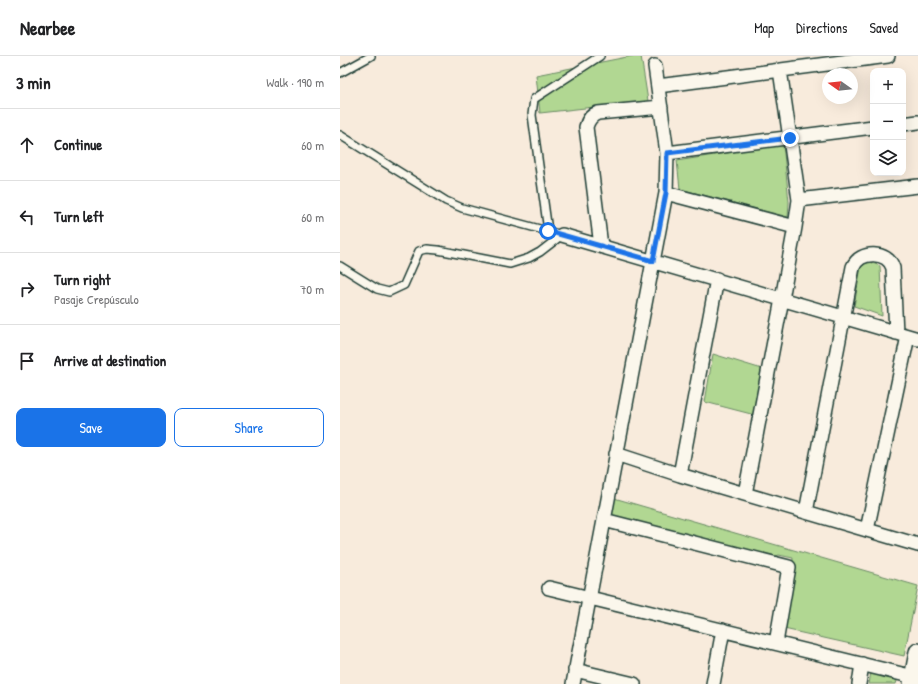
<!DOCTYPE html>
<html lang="en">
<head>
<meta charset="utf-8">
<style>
  body { margin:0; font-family:"Patrick Hand",sans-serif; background:#f2f2f2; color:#202124 }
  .controls { position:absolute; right:12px; top:12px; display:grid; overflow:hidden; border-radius:8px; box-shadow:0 4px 16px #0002 }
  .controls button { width:36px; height:36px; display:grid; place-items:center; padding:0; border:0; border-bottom:1px solid #e0e0e0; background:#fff; color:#202124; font:20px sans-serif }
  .compass { position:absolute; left:482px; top:12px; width:36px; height:36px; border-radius:50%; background:#fff; box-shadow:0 4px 16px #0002; rotate:285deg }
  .stop { position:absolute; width:12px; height:12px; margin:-9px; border:3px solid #1a73e8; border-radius:50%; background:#fff }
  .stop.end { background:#1a73e8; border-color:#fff; box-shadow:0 1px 4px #0008 }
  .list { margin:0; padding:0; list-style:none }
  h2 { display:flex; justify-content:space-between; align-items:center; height:52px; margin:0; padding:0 16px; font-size:17px }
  h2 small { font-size:13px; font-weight:400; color:#757577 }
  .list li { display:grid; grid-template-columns:26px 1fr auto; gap:12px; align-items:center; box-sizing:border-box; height:72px; padding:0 16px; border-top:1px solid #e0e0e0 }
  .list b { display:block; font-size:15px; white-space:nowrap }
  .list p { margin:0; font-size:13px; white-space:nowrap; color:#757577 }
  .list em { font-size:13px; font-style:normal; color:#757577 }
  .actions { display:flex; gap:8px; padding:12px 16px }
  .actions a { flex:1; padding:9px 0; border:1px solid #1a73e8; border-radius:8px; text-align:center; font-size:14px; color:#1a73e8 }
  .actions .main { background:#1a73e8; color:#fff }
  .icon { flex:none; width:22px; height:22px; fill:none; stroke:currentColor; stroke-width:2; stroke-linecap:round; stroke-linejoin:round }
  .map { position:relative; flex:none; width:578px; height:628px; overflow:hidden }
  header { display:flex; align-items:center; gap:24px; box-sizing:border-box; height:56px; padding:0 20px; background:#fff; border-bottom:1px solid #e0e0e0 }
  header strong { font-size:19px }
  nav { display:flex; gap:22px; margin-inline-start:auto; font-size:14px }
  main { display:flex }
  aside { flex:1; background:#fff }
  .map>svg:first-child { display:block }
  .green { fill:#b1d792; stroke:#688a63 }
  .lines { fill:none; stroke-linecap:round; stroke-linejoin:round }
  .service-casing { stroke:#1f3d34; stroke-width:10 }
  .minor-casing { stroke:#1f3d34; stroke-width:16 }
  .tertiary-casing { stroke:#1f3d34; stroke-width:20 }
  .service { stroke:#fbf7ec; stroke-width:7 }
  .minor { stroke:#fbf7ec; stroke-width:13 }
  .tertiary { stroke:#fbf7ec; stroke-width:17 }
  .route { stroke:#1a73e8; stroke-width:5 }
</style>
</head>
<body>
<header>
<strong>Nearbee</strong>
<nav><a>Map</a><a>Directions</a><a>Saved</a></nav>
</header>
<main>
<aside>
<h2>3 min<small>Walk · 190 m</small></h2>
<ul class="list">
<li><svg class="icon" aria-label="ahead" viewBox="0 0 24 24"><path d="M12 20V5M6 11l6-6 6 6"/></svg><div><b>Continue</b></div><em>60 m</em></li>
<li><svg class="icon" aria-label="left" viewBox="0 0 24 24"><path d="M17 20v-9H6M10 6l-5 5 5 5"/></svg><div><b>Turn left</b></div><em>60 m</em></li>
<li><svg class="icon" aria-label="right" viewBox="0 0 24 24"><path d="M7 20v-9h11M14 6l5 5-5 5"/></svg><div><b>Turn right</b><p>Pasaje Crepúsculo</p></div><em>70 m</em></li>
<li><svg class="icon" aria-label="arrive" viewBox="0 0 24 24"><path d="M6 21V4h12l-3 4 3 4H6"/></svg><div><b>Arrive at destination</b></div></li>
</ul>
<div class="actions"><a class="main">Save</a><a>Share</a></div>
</aside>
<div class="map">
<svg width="578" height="628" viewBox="0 0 578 628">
  <rect width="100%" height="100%" fill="#f8ebdc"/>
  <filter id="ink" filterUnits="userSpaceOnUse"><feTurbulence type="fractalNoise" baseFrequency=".025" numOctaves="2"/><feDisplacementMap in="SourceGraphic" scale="8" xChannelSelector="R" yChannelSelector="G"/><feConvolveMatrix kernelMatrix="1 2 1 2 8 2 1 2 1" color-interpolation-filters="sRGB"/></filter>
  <g filter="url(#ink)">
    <path class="green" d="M 292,0 L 301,0 L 308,45 L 200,57 L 196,19 Z
      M 443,88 L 449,146 L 448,161 L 340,133 L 337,105 Z
      M 528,205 L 540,210 L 542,260 L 514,250 L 521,211 Z
      M 373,298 L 422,313 L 415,359 L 365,346 Z
      M 274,442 L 578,530 L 564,600 L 444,573 L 453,502 L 439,499 L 433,501 L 271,460 Z
      M 531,616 L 553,620 L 557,625 L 556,628 L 529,628 Z"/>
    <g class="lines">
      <defs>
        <path id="service" d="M 0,17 L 31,0
          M 0,79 L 106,145 L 122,152 L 222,179
          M 208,175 L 192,59 L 194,43 L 260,0
          M 0,210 L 37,233 L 49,236 L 64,229 L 79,195 L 87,193 L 98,194 L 170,208 L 189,202 L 200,196 L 222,179"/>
        <path id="minor" d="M 318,30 L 548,0
          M 563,68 L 578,66
          M 327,97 L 533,71
          M 326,137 L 455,171
          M 459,144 L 578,130
          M 222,179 L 578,283
          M 261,190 L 246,71 C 248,64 251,59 258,57 L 321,51
          M 276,398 L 340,419 L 578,489
          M 340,419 L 377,223
          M 405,438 L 442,243 L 455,171 L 459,144 L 440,14
          M 466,456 L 513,211 C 520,194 548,195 553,212 L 556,277
          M 264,464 L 449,511 L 436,587
          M 527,474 L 568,280
          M 209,532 L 578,622
          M 235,614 L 294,628
          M 233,628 L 326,137 L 327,97 L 315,10
          M 373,628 L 383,574
          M 519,628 L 522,608"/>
        <path id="tertiary" d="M 572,628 L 578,596"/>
      </defs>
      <use href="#service" class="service-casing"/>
      <use href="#minor" class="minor-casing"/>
      <use href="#tertiary" class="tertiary-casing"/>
      <use href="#service" class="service"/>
      <use href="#minor" class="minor"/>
      <use href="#tertiary" class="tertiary"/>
    </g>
  </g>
  <g class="lines" filter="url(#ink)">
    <path class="route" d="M 208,175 L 313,205 L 326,137 L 327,97 L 450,82"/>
  </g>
</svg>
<div class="controls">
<button>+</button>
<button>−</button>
<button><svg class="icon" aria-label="layers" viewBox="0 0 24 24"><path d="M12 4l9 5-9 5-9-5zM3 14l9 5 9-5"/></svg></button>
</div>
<svg class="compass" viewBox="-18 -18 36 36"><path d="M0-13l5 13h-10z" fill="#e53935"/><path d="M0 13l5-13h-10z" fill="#757577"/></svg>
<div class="stop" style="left:208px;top:175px"></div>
<div class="stop end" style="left:450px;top:82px"></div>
</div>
</main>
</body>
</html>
